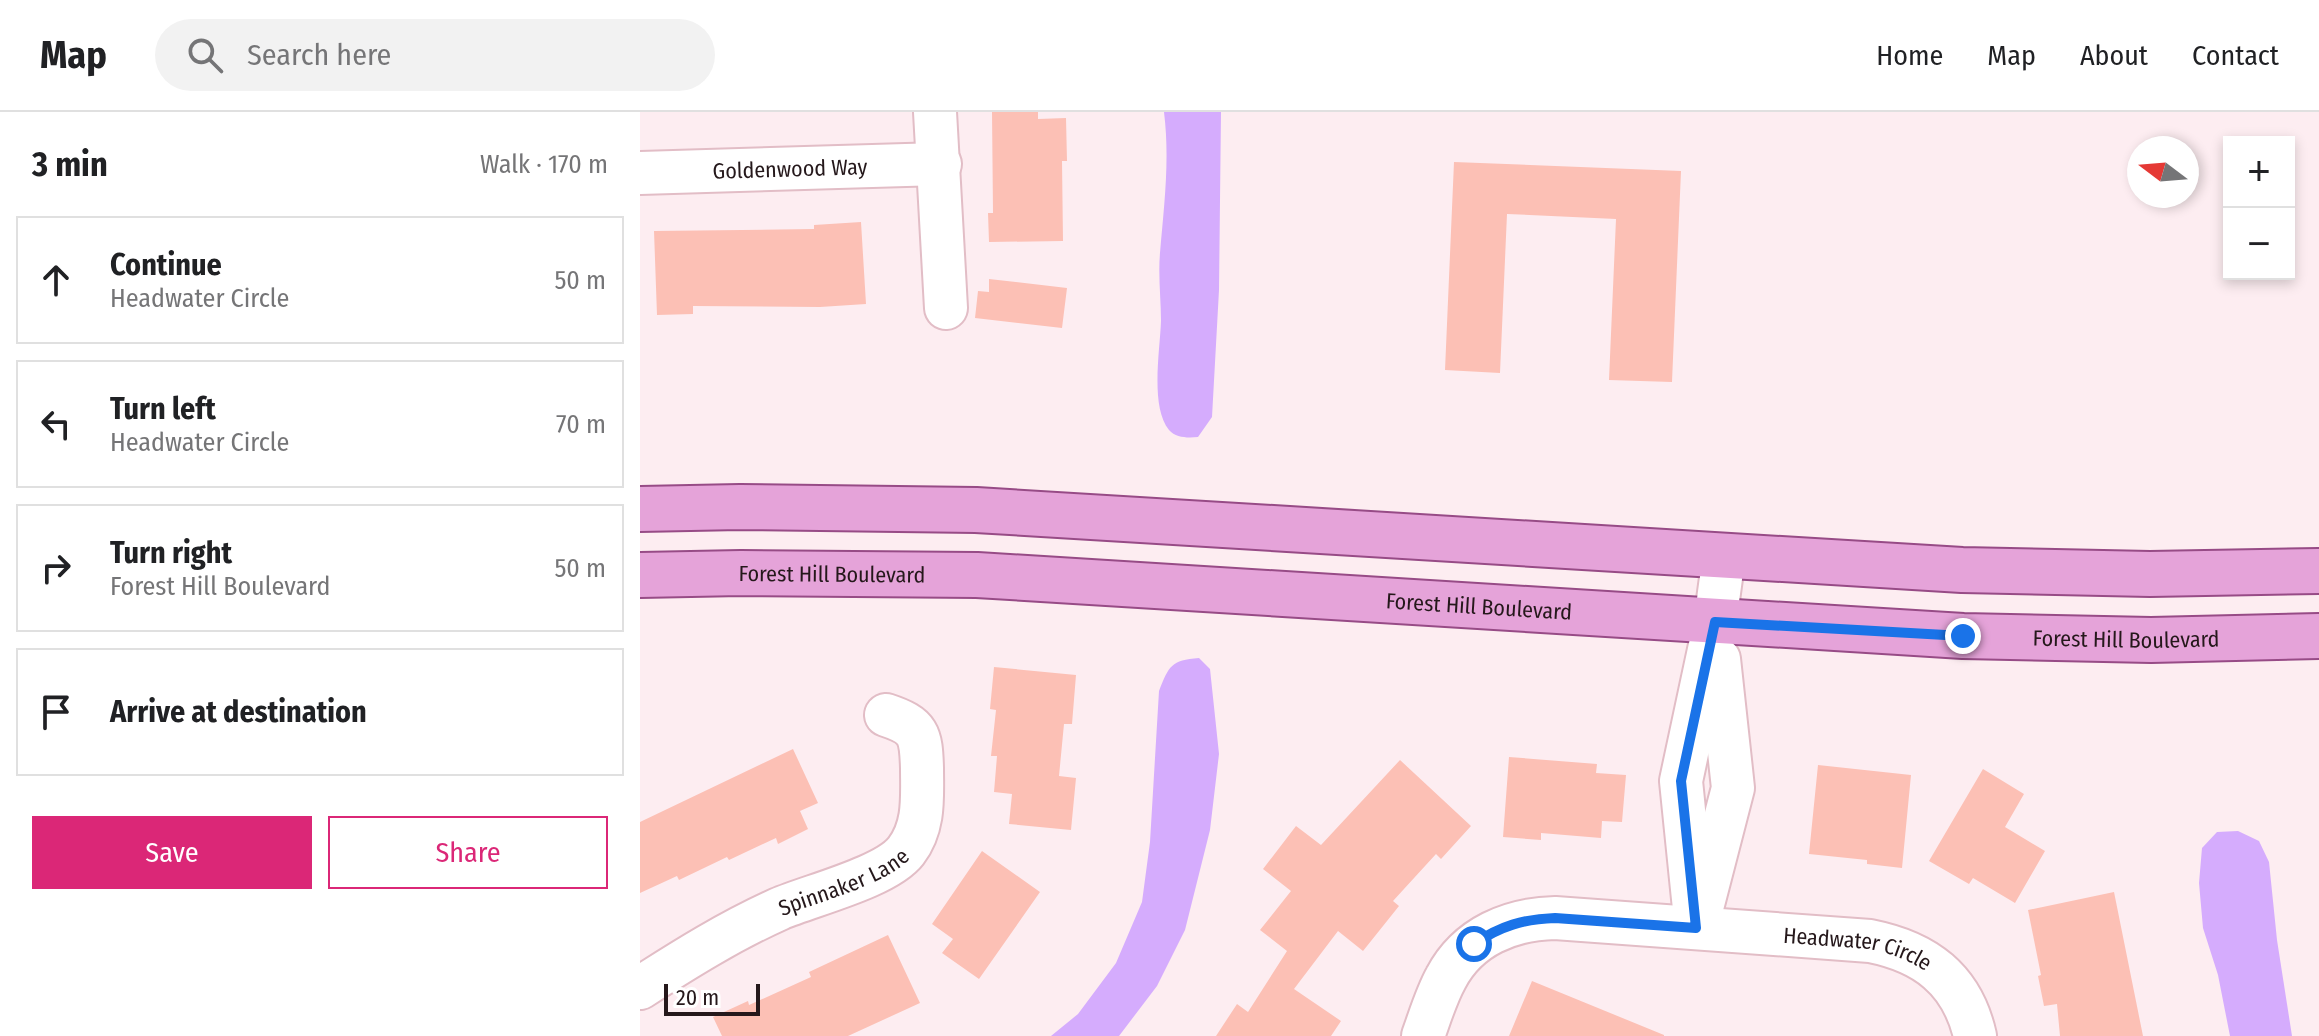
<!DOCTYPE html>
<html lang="en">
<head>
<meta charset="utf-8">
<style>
  body { margin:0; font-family:"Fira Sans Condensed",sans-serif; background:#f2f2f2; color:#202124 }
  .controls { position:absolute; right:24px; top:24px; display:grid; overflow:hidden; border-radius:0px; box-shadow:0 4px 12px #0003 }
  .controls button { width:72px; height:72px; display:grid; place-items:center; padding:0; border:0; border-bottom:2px solid #e0e0e0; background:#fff; color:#202124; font:40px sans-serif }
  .compass { position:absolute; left:1487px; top:24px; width:72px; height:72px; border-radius:50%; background:#fff; box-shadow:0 4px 12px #0003; rotate:286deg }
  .scale { position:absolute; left:24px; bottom:20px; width:96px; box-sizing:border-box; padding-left:8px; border:4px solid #25181b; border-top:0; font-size:22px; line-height:28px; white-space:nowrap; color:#25181b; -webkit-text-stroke:6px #fff; paint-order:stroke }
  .stop { position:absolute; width:24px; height:24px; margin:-18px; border:6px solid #1a73e8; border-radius:50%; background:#fff }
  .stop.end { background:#1a73e8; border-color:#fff; box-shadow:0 2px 8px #0008 }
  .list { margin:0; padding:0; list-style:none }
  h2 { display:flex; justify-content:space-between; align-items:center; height:104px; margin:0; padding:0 32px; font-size:34px }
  h2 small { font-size:26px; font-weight:400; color:#757577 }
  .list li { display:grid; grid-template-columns:52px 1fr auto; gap:24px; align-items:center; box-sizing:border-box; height:128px; margin:0 16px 16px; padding:0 16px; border:2px solid #e0e0e0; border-radius:0px }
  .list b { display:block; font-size:30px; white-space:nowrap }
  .list p { margin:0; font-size:26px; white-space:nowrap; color:#757577 }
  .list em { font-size:26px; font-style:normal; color:#757577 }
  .actions { display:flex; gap:16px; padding:24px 32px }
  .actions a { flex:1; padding:18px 0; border:2px solid #db2777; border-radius:0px; text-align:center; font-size:28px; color:#db2777 }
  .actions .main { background:#db2777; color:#fff }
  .icon { flex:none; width:44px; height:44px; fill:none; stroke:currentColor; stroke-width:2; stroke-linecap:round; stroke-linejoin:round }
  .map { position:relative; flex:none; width:1679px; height:924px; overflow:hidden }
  header { display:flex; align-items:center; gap:48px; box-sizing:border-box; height:112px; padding:0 40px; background:#fff; border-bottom:2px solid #e0e0e0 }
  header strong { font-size:38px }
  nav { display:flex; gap:44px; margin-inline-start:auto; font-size:28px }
  .search { width:560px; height:72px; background:#f2f2f2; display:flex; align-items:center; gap:20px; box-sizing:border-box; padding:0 28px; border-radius:44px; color:#757577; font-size:30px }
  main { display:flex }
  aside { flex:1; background:#fff }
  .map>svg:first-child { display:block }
  .water { fill:#d5acfd }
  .building { fill:#fcc0b5 }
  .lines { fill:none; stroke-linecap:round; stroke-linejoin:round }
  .minor-casing { stroke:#e2bdc6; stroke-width:46 }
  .major-casing { stroke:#974b86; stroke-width:48 }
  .minor { stroke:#fff; stroke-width:42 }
  .major { stroke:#e5a3d9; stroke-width:44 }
  .route { stroke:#1a73e8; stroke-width:10 }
  .labels { text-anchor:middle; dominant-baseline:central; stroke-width:6; stroke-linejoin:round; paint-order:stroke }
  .street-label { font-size:22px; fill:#25181b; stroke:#fff }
</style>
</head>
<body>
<header>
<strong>Map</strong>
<div class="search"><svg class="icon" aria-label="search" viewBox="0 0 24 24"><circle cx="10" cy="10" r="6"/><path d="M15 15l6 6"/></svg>Search here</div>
<nav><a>Home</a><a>Map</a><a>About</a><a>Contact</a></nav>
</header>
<main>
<aside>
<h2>3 min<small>Walk · 170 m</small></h2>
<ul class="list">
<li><svg class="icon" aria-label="ahead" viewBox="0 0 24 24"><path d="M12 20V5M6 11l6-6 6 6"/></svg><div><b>Continue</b><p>Headwater Circle</p></div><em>50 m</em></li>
<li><svg class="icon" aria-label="left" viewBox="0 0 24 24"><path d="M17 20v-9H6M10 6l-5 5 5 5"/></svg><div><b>Turn left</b><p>Headwater Circle</p></div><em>70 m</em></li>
<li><svg class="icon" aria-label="right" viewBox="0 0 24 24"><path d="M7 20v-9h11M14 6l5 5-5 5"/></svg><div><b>Turn right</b><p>Forest Hill Boulevard</p></div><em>50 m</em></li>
<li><svg class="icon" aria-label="arrive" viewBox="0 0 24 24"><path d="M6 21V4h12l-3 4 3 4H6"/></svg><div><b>Arrive at destination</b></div></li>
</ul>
<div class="actions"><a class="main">Save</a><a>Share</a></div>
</aside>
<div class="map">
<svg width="1679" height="924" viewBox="0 0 1679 924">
  <rect width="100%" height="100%" fill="#fdedf1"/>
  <path class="water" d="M 524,0 L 581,0 L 579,178 L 572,305 L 558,325 C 548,326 536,326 529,318 C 510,294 520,239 521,209 C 521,187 518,164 520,141 C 524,94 530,48 524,0 Z
    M 559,546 L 570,557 L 579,642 L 570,718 L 545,818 L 517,874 L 479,924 L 411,924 L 438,902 L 476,851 L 502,790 L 510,730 L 519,579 C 529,554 531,548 559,546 Z
    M 1598,719 L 1619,729 L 1629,750 L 1637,828 L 1652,924 L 1590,924 L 1578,863 L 1563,816 L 1559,771 L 1562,736 L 1577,720 Z"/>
  <path class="building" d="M 352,0 L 398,0 L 398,7 L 426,6 L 427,49 L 422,49 L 423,129 L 349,130 L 348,101 L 353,101 Z
    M 814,50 L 1041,59 L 1032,270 L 969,268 L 976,107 L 867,102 L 860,261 L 805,258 Z
    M 221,110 L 226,192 L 180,195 L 53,194 L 53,202 L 17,203 L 14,119 L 174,117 L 174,113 Z
    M 349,167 L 427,176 L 422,216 L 335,206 L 338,179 L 349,180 Z
    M 354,555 L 436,563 L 432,612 L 424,612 L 419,664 L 436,666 L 431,718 L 369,712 L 372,682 L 354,680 L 357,644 L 351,644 L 356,598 L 350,597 Z
    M 153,637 L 178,691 L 160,699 L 168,717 L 138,732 L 136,726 L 89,748 L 87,745 L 39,768 L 37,764 L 0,781 L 0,710 Z
    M 869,645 L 957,652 L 956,661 L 986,663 L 982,710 L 962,709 L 961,726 L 901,721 L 901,728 L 863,725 Z
    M 760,648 L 831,714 L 801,747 L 796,742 L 753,789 L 759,794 L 723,839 L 698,819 L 654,877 L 701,909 L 691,924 L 576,924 L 597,892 L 608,900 L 647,839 L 620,818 L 651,779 L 623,757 L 656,714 L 681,733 Z
    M 1178,653 L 1271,663 L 1262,756 L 1227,752 L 1227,748 L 1169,742 Z
    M 1343,657 L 1384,682 L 1365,715 L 1405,739 L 1375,791 L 1333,766 L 1329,772 L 1289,749 Z
    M 342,739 L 400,780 L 339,867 L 302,841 L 313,827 L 292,812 Z
    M 1474,780 L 1503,924 L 1420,924 L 1417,892 L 1404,894 L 1398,864 L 1401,863 L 1388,798 Z
    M 248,823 L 280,891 L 208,924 L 82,924 L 73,905 L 108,889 L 109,893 L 171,865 L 169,860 Z
    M 892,869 L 1024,923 L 1024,924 L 869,924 Z"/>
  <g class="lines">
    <defs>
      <g id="minor">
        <path d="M 295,0 L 306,196"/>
        <path id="s1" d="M 0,61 L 300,52"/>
        <path d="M 1063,792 L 1093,676 L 1079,547"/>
        <path d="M 1056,816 L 1041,669 L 1075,510 L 1084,444"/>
        <path id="s2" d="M 0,876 C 45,847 90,819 139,797 C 172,783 246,765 266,739 C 285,714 282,685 282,656 C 281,622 279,614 246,603"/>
        <path id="s3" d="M 783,924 C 790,905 796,884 806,866 C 828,824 871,807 915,806 L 1230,829 C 1285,840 1322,867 1335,924"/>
      </g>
      <g id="major">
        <path d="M 0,397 L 100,395 L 336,398 L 1322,458 L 1510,462 L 1679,459"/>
        <path id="s4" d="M 0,463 L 101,461 L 337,463 L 1323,524 L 1511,528 L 1679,524"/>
      </g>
    </defs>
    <use href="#minor" class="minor-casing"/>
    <use href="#major" class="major-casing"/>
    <use href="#minor" class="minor"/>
    <use href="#major" class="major"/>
  </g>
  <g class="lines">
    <path class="route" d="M 834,832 C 860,814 884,807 915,806 L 1056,816 L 1041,669 L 1075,510 L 1323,524"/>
  </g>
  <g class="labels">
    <g class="street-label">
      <text stroke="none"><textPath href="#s1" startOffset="150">Goldenwood Way</textPath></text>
      <text stroke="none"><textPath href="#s4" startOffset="192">Forest Hill Boulevard</textPath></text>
      <text stroke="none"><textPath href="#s4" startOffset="840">Forest Hill Boulevard</textPath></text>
      <text stroke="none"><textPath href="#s4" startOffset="1488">Forest Hill Boulevard</textPath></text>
      <text stroke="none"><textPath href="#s2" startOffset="230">Spinnaker Lane</textPath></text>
      <text stroke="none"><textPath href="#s3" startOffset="498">Headwater Circle</textPath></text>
    </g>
  </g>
</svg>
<div class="controls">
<button>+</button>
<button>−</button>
</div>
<svg class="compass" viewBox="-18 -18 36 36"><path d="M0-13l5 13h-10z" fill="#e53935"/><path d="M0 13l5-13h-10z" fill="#757577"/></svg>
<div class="scale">20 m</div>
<div class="stop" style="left:834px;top:832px"></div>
<div class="stop end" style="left:1323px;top:524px"></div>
</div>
</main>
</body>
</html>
